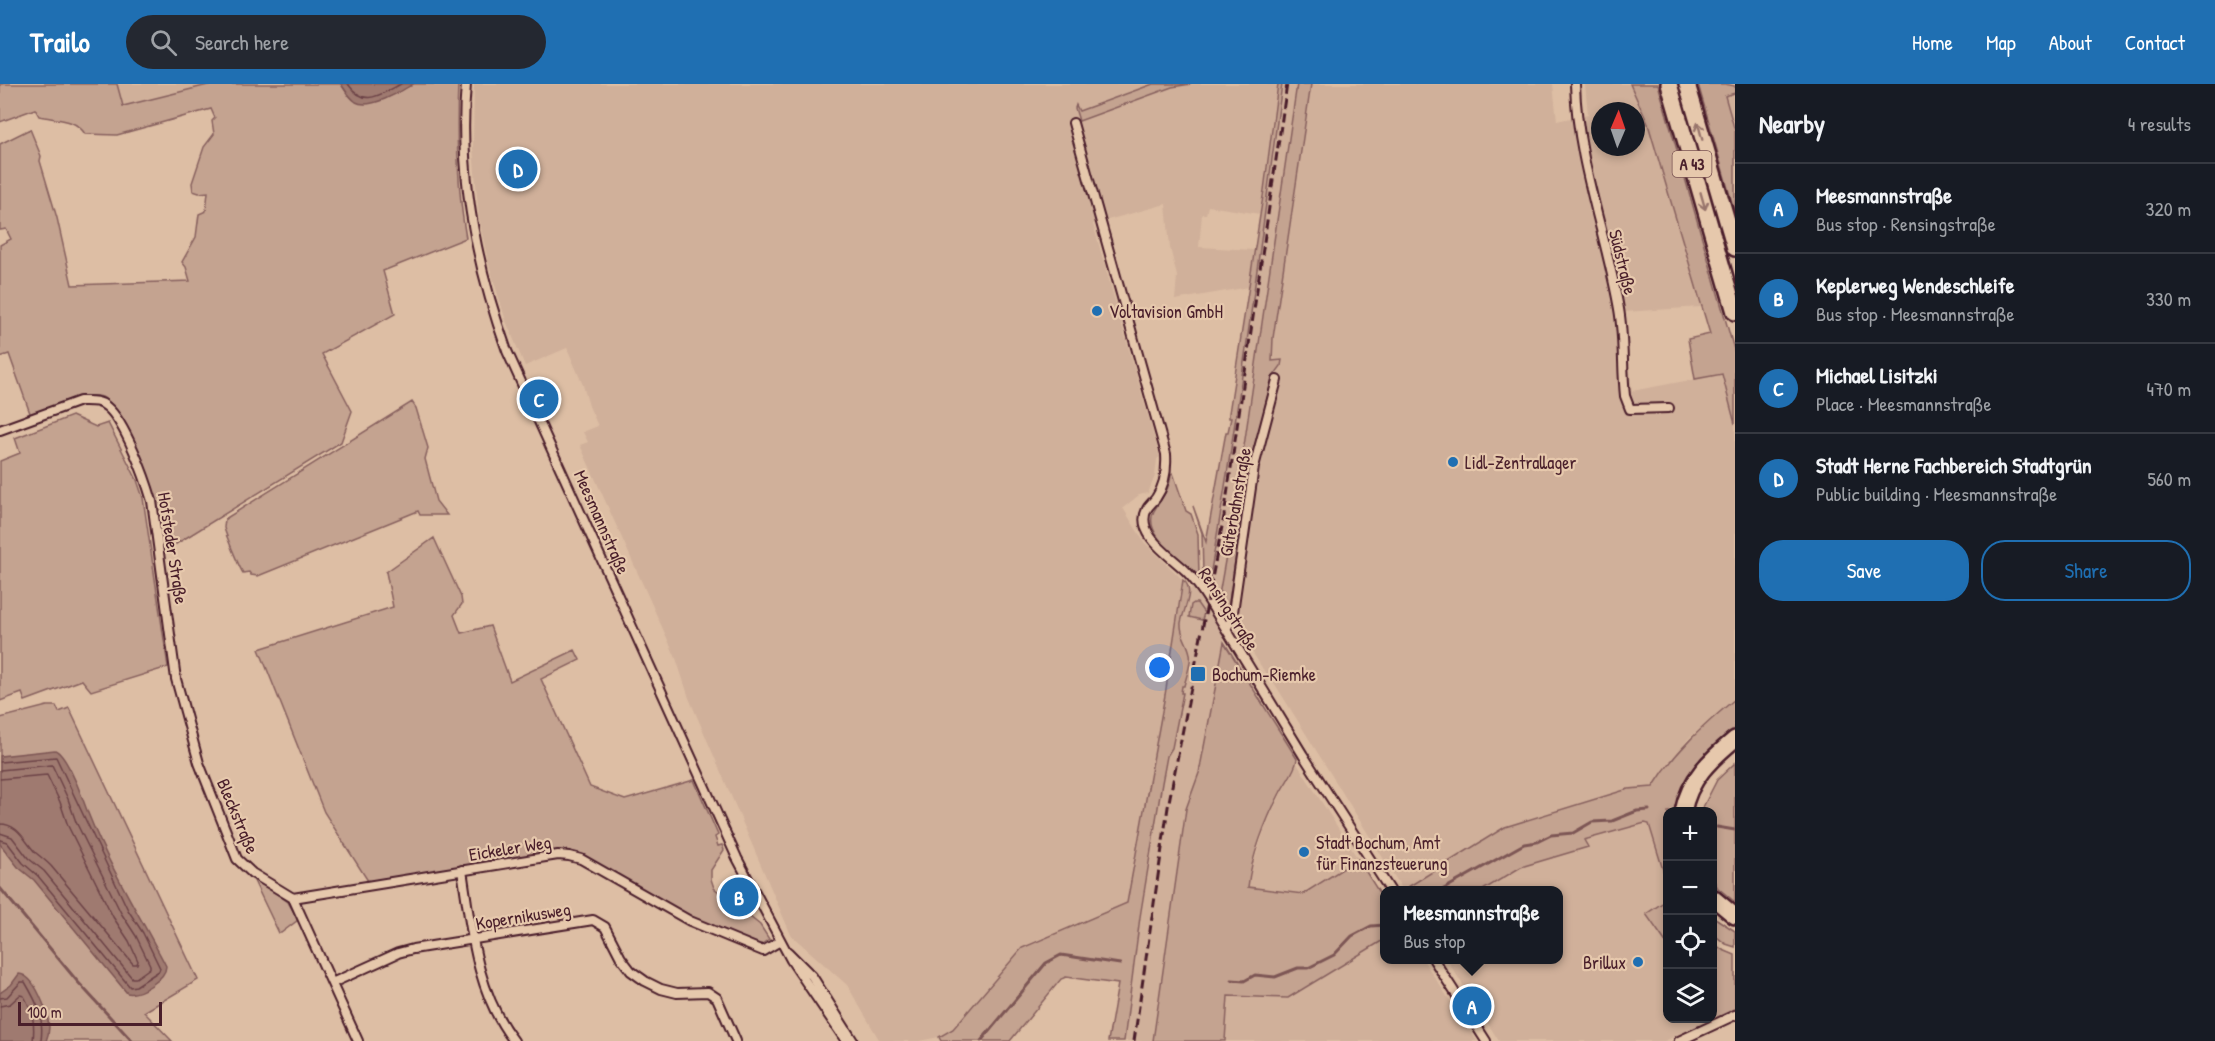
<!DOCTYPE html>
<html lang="en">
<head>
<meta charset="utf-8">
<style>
  body { margin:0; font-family:"Patrick Hand",sans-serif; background:#242831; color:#f1f3f6 }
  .controls { position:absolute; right:18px; bottom:18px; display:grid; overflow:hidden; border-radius:12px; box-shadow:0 3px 9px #0003 }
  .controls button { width:54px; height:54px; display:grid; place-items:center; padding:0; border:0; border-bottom:2px solid #363941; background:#171b24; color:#f1f3f6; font:30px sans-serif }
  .compass { position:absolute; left:1591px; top:18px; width:54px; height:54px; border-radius:50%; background:#171b24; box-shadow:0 3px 9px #0003; rotate:2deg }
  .scale { position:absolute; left:18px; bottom:15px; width:144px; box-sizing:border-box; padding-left:6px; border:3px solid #4a1f2b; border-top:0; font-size:16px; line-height:21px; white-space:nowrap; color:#4a1f2b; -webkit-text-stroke:4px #e6c8ac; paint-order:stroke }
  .you { position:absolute; left:1160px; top:584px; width:21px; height:21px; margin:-15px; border:4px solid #fff; border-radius:50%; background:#1a73e8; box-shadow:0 0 0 9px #1a73e833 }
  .badge { display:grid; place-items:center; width:39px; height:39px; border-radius:50%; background:#1f6fb2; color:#fff; font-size:20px; font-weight:700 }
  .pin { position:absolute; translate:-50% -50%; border:3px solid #fff; box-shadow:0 2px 6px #0006 }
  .popup { position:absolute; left:1380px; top:802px; width:183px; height:78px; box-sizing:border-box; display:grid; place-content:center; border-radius:12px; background:#171b24; filter:drop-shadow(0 2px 4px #0005); font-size:20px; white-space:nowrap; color:#9ea1a6 }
  .popup b { font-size:22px; color:#f1f3f6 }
  .popup::after { content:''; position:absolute; left:50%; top:100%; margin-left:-12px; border:12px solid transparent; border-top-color:#171b24 }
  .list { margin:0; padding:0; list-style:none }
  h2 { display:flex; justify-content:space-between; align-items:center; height:78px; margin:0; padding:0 24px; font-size:26px }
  h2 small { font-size:20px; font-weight:400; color:#9ea1a6 }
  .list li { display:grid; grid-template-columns:39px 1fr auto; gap:18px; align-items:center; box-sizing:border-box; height:90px; padding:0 24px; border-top:2px solid #363941 }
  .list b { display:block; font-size:22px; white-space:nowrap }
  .list p { margin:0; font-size:20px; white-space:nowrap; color:#9ea1a6 }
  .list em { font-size:20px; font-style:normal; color:#9ea1a6 }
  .actions { display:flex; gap:12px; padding:18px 24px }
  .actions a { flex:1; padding:14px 0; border:2px solid #1f6fb2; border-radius:24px; text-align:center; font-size:21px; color:#1f6fb2 }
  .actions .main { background:#1f6fb2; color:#fff }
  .icon { flex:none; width:33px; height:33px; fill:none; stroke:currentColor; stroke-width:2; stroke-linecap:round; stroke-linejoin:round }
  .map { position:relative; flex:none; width:1735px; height:957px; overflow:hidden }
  header { display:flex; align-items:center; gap:36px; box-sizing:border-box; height:84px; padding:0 30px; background:#1f6fb2; color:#fff }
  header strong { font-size:28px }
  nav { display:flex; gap:33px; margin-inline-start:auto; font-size:21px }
  .search { width:420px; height:54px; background:#242831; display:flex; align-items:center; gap:15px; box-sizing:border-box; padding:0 21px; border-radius:33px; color:#9ea1a6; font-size:22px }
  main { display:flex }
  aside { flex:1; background:#171b24 }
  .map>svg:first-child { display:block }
  .built { fill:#d0b09a; fill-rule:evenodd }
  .green { fill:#c4a390; stroke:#87615e; stroke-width:1.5 }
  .water { fill:#9f7a70; stroke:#7d5654; stroke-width:1.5 }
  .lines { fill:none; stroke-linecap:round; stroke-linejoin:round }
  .shore { stroke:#6c4347; stroke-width:1.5 }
  .stream { stroke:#7d5654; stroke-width:3 }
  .minor-casing { stroke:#4a1f2b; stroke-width:12 }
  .motorway-casing { stroke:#4a1f2b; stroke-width:20 }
  .minor { stroke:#e6c8ac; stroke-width:8 }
  .motorway { stroke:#e6c8ac; stroke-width:15 }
  .rail { stroke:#4a1f2b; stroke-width:3; stroke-dasharray:9 4.5; stroke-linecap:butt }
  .oneway { stroke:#98746c }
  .poi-dot { fill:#1f6fb2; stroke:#e6c8ac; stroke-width:2 }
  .labels { text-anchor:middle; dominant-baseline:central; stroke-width:4.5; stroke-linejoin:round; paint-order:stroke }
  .shield { fill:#e6c8ac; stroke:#795252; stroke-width:1.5 }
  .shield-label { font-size:16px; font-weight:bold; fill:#4a1f2b }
  .street-label { font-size:18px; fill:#4a1f2b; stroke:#e6c8ac }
  .poi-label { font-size:18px; fill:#4a1f2b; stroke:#e6c8ac; text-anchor:start }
</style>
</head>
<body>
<header>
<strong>Trailo</strong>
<div class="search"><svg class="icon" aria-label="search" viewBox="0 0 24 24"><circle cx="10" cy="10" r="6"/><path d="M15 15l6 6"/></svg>Search here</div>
<nav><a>Home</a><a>Map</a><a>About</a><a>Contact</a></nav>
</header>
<main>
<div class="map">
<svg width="1735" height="957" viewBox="0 0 1735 957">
  <rect width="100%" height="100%" fill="#ddbea4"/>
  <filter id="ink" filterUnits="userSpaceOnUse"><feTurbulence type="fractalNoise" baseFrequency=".0167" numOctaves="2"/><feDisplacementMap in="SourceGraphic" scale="12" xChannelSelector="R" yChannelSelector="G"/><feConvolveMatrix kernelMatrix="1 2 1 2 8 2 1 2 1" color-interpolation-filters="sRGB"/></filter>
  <g filter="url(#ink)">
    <path class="built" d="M 117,0 L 212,0 L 122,22 Z
      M 474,0 L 1153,0 L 1078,27 L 1077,22 L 1079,37 L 1172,3 L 1191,0 L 1278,0 L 1260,130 L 1208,122 L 1206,130 L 1202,130 L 1199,163 L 1254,166 L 1249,203 L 1175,216 L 1177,192 L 1170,164 L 1166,120 L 1093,140 L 1160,373 L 1157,375 L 1155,392 L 1148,409 L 1139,411 L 1123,424 L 1144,458 L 1183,496 L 1165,611 L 1127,819 L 1029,860 L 953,945 L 939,953 L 919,957 L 880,957 L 847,901 L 791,851 L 689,614 L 676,574 L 580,361 L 588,358 L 583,348 L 598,342 L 589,322 L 583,301 L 567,264 L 525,282 L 506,237 L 488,178 L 479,135 L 473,64 Z
      M 1282,0 L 1297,0 L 1238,403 L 1219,511 L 1209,498 L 1221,432 L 1248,246 Z
      M 1311,0 L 1553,0 L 1557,37 L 1588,30 L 1585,0 L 1630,0 L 1648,40 L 1701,223 L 1624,228 L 1632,307 L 1722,290 L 1735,341 L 1735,615 L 1689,654 L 1664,685 L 1653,703 L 1628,705 L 1505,743 L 1403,806 L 1273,597 L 1271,598 L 1239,547 L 1240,539 L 1228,525 L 1249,380 L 1272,294 L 1281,282 L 1281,276 L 1272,277 L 1273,254 ZM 1600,27 L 1636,27 L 1636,63 L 1600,63 Z
      M 1735,9 L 1735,47 L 1724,11 Z
      M 1193,503 L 1224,550 L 1224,558 L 1199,689 L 1186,725 L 1153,957 L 1124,957 L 1140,833 L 1162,699 L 1182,602 L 1181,537 L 1189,507 Z
      M 1296,678 L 1358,775 L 1303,810 L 1248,803 L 1251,787 L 1266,741 Z
      M 1649,739 L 1667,799 L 1667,803 L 1662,804 L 1667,811 L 1667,816 L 1647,830 L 1667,860 L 1668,934 L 1711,935 L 1712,939 L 1689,949 L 1688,947 L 1664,957 L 1499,957 L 1447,876 L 1559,876 L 1559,806 L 1483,806 L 1521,783 L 1588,763 L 1584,757 L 1633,741 Z
      M 1385,855 L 1385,876 L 1423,876 L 1477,957 L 1226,957 L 1228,912 L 1288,914 Z"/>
    <path class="green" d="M 0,0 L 117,0 L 123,22 L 212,0 L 341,0 L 348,11 L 411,2 L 413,0 L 458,0 C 456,52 457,103 466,154 L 383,187 L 395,230 L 322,270 L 352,327 L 341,358 L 176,460 C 172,462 167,463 163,459 C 157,453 157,429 155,419 C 151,404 114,317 102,313 C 83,307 49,325 31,332 L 9,270 L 0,273 L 0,161 L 11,155 L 6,145 L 0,146 L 0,60 L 30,45 L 41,72 L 40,77 L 57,134 L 72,201 L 190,197 L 186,183 L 182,178 L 196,153 L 199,130 L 206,127 L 208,108 L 199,109 L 193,107 L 192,99 L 204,63 L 214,50 L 212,37 L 215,34 L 211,25 L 117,51 L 85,50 C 75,34 57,36 39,32 L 35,25 L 0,38 Z
      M 1153,0 L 1191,0 L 1172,3 L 1079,37 L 1075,24 L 1076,21 L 1079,27 Z
      M 1278,0 L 1282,0 C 1260,166 1238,333 1209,498 L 1203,490 L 1202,449 L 1193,422 L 1206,458 L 1226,348 L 1228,348 L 1231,334 L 1229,334 L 1229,329 L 1264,106 Z
      M 1297,0 L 1311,0 L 1273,254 L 1272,277 L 1282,276 L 1281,282 L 1272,294 L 1259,347 L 1249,380 L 1228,525 L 1219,511 L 1238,403 Z
      M 1630,0 L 1658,0 L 1735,269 L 1735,340 L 1722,290 L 1695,295 L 1688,255 L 1710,250 L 1648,40 Z
      M 1698,0 L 1725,0 L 1735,2 L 1735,9 L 1725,12 L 1735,47 L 1735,129 Z
      M 412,318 L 416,324 L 428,364 L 425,375 L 436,417 L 447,431 L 420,431 L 418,427 L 258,492 L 251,491 L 249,488 L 243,489 C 239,483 226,451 224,444 C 224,442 225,437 225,435 Z
      M 72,332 L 96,343 L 108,339 L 137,396 L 143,414 L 168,583 L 91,607 L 82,596 L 25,617 L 22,609 L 0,617 L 0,377 L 20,369 L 15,354 Z
      M 1173,389 L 1186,427 L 1191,430 L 1198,450 L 1199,492 C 1184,477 1141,451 1154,427 C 1161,414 1170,406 1171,390 Z
      M 434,454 L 461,513 L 462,520 L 454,531 L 461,549 L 490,542 L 510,597 L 575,566 L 580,576 L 541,595 L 590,703 L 625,716 L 694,696 L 718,751 L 715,753 L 718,762 L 722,761 L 724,766 L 711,786 L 711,795 L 714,804 L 760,841 L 769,855 L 762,860 L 755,861 L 684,830 L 579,771 L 568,768 L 556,768 L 368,797 L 324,728 L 259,565 L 393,523 L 386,488 Z
      M 1183,496 C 1196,505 1183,526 1181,539 C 1180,552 1188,558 1190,570 C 1192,579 1186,593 1184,602 L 1182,602 L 1181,609 L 1183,609 L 1172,664 L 1167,672 L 1162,699 L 1140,833 L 1124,957 L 1108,957 L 1118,900 L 1066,893 L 1061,895 L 1010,957 L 941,957 L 939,953 L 953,945 L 1022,864 L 1127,819 L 1165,611 Z
      M 1194,519 L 1197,519 L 1204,529 L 1202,536 L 1189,533 L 1191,521 Z
      M 1224,558 L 1297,675 C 1295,688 1286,697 1280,709 C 1266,735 1251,774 1248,803 L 1303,810 L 1358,775 L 1385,818 L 1385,855 L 1288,914 L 1228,912 L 1225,957 L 1153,957 L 1186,725 L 1199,689 Z
      M 1735,615 L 1735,647 L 1717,661 L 1677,727 L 1668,728 L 1667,799 L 1649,740 L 1645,739 L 1584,756 L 1588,763 L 1521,783 L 1483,806 L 1403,806 L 1505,743 L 1628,705 L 1653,703 C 1675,667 1703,642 1735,615 Z
      M 47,622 L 56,622 L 59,628 L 69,624 L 198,896 L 144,928 L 172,957 L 0,957 L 0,634 Z
      M 1735,679 L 1735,818 L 1718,804 L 1713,795 L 1712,728 L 1701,727 L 1717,696 Z
      M 256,795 L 288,818 L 298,836 L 281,849 L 279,849 L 254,797 Z
      M 1667,816 L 1667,860 L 1646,830 Z
      M 1712,832 L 1735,847 L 1735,863 L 1726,860 L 1713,850 Z
      M 1713,859 L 1723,866 L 1735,871 L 1735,925 L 1712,939 Z"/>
    <path class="water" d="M 341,0 L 413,0 C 401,8 369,26 356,18 C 350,14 345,6 341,0 Z
      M 55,666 C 65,670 78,702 82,713 C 103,773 137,826 166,882 C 166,895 139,912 127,909 L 34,796 L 18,783 L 0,760 L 0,672 Z
      M 19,890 C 35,891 48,928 49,943 C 49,948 48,952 46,957 L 0,957 L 0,909 L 11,901 Z"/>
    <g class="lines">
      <path class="shore" d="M 348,0 C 365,24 379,11 401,0
        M 0,678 L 56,673 L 128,826 L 143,849 L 160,884 L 159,887 L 136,902 L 130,903 L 38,792 L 23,779 L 7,758 L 0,756
        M 0,686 L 52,681 L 68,715 L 76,738 L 121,829 L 136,852 L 150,881 L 150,884 L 136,894 L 132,894 L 44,787 L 28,774 L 12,753 L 0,749
        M 0,695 L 47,691 L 60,718 L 68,742 L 113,833 L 129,857 L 138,877 L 137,880 L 133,880 L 51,782 C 46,777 41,773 36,769 C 24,757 19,740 0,740
        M 0,914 L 7,913 L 21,898 L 25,898 C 38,920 44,932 41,957
        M 0,922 L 10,920 L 20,911 L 24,912 C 33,928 35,939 33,957"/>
      <path class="stream" d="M 1717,743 L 1735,746
        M 0,804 L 77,897 L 132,957
        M 1442,806 L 1524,760 L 1537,758 L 1551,751 L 1573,749 L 1592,738 L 1612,737 L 1637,727 L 1649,726
        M 1232,896 L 1244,897 L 1255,891 L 1275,893 L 1298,884 L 1308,884 L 1334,871 L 1352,852 L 1371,842 L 1385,841
        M 981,957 L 1046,879 L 1061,871 L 1120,880"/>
      <defs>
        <path id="minor" d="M 466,0 C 458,92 476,181 507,267 L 737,774 L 791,876 L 846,957
          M 1575,0 C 1577,77 1606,150 1619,225 C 1624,253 1622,284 1625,312 L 1630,325 L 1669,324
          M 1073,39 L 1166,370 C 1167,386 1165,401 1156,414 C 1153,418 1149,421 1147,425 C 1134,450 1172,473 1186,487 C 1195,496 1202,506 1209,517 L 1303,671 L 1390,806
          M 0,346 L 80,317 C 90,317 100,316 107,323 C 125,338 145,393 152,417 L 176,595 L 199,679 L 237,775 L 252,789 L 293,814 L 358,957
          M 1226,545 L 1232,535 L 1254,383 L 1277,296
          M 462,786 C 471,844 476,909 514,957
          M 293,814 L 558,771 L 569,772 L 581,775 L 690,837 L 763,867 L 780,857
          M 788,868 L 812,892 L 853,957
          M 1434,876 L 1486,957
          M 332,899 L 398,869 L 413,865 L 593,836 L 605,843 L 621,874 L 631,887 L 645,897 L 661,905 L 677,909 L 708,908 L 717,914 L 736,957
          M 1679,957 L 1735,931"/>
        <path id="motorway" d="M 1669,0 L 1735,228
          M 1687,0 L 1735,164
          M 1683,728 C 1689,695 1711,675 1735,655
          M 1712,813 L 1735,832"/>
      </defs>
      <use href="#minor" class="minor-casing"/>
      <use href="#motorway" class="motorway-casing"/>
      <use href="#minor" class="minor"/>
      <use href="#motorway" class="motorway"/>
      <path class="rail" d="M 1134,957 L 1168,723 L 1224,432 L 1287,0"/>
    </g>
    <defs><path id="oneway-shaft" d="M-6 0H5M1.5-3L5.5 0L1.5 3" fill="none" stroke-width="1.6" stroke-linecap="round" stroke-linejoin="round" transform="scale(1.5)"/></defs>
    <g class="oneway">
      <use href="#oneway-shaft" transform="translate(1700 47) rotate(-105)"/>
      <use href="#oneway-shaft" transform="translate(1703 117) rotate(74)"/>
    </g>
  </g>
  <g class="poi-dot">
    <circle cx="1097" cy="227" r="6"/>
    <circle cx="1453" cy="378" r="6"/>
    <rect x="1190" y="582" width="16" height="16" rx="3"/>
    <circle cx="1304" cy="768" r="6"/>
    <circle cx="1638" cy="878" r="6"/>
  </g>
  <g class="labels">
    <rect class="shield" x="1672.5" y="67" width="39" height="26" rx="4.5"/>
    <g class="shield-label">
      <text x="1692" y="80">A 43</text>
    </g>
    <g class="street-label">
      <text transform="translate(1623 178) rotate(76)">Südstraße</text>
      <text transform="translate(1235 418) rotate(-80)">Güterbahnstraße</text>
      <text transform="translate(602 438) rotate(66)">Meesmannstraße</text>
      <text transform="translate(173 464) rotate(81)">Hofsteder Straße</text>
      <text transform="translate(1229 525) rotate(57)">Rensingstraße</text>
      <text transform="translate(238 732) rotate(67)">Bleckstraße</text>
      <text transform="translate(510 764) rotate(-9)">Eickeler Weg</text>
      <text transform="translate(523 832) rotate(-9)">Kopernikusweg</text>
    </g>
    <g class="poi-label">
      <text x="1109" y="227">Voltavision GmbH</text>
      <text x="1465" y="378">Lidl-Zentrallager</text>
      <text x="1212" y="590">Bochum-Riemke</text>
      <text x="1316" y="758">Stadt Bochum, Amt<tspan x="1316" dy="21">für Finanzsteuerung</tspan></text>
      <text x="1626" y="878" text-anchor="end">Brillux</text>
    </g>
  </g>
</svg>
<div class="controls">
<button>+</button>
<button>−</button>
<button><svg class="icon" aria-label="locate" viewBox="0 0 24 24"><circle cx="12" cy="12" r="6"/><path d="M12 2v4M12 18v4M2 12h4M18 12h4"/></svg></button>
<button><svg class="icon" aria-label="layers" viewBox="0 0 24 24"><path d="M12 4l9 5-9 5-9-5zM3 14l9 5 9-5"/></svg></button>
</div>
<svg class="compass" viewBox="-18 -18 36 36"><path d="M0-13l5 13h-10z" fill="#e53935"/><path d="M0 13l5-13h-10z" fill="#9ea1a6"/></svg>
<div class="scale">100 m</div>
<div class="you"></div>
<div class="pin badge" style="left:1472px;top:922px">A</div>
<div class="popup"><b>Meesmannstraße</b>Bus stop</div>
<div class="pin badge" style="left:739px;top:813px">B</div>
<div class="pin badge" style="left:539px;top:315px">C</div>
<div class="pin badge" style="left:518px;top:85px">D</div>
</div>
<aside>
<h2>Nearby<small>4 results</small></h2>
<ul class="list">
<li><span class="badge">A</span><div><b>Meesmannstraße</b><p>Bus stop · Rensingstraße</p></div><em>320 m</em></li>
<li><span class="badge">B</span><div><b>Keplerweg Wendeschleife</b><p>Bus stop · Meesmannstraße</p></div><em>330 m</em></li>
<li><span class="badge">C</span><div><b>Michael Lisitzki</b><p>Place · Meesmannstraße</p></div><em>470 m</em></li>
<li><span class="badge">D</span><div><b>Stadt Herne Fachbereich Stadtgrün</b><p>Public building · Meesmannstraße</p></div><em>560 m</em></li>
</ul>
<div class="actions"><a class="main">Save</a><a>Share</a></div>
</aside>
</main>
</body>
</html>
